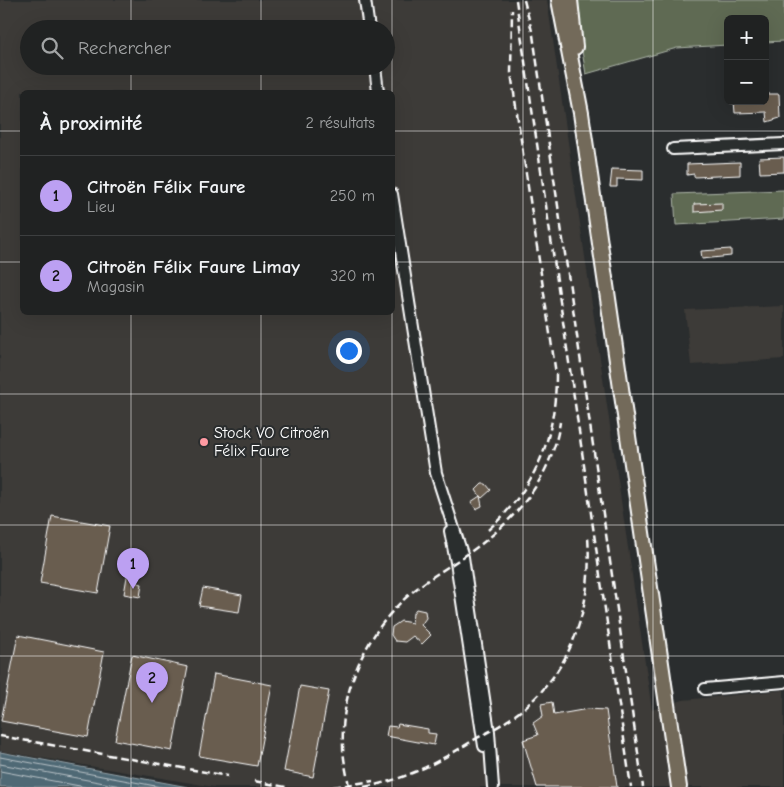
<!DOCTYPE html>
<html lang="fr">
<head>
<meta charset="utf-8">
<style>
  body { margin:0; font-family:"Comic Neue",sans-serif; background:#2d2f2f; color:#f1f3f6 }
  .controls { position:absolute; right:15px; top:15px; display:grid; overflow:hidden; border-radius:8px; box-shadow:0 5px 20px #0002 }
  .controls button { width:45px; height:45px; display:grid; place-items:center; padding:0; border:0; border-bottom:1px solid #3d3f40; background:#202222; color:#f1f3f6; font:25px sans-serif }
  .you { position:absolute; left:348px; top:350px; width:18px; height:18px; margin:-12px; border:4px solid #fff; border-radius:50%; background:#1a73e8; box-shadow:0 0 0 8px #1a73e833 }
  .badge { display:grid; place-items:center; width:32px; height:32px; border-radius:50%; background:#bca0f2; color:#111; font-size:16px; font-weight:700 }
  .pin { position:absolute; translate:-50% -41px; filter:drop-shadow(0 1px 2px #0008) }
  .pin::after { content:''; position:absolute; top:26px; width:18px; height:15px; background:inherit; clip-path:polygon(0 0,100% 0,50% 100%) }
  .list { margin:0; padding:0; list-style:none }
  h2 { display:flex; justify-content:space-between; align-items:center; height:65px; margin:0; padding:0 20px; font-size:21px }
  h2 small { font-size:16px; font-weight:400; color:#a2a4a5 }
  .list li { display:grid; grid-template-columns:32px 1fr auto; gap:15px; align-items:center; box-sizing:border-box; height:80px; padding:0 20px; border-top:1px solid #3d3f40 }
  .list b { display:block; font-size:19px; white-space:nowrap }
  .list p { margin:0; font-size:16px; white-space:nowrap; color:#a2a4a5 }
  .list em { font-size:16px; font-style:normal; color:#a2a4a5 }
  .icon { flex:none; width:28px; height:28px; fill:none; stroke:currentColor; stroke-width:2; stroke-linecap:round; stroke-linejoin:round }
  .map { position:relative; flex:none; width:784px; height:787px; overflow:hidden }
  .search { position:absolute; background:#202222; box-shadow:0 5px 20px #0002; left:20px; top:20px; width:375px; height:55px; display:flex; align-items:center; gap:12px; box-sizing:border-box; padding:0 18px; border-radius:28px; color:#a2a4a5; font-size:19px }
  .panel { position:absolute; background:#202222; box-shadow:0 5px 20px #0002; left:20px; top:90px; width:375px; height:225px; border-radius:8px }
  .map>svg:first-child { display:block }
  .built { fill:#3d3b38; fill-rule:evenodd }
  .green { fill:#5e6b53; stroke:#aeb5a9 }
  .water { fill:#506975; stroke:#96a5ac }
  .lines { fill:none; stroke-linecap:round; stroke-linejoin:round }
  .shore { stroke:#b9c3c8; stroke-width:1 }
  .building { fill:#695d50; stroke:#fff }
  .minor-casing { stroke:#fff; stroke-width:14 }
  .major-casing { stroke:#fff; stroke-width:18 }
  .minor { stroke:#2a2d2e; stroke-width:10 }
  .major { stroke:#736b5a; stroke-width:14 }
  .rail { stroke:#fff; stroke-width:2.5; stroke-dasharray:8 4; stroke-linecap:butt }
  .grid { fill:none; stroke:#fff; stroke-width:1; stroke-opacity:0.55 }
  .poi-dot { fill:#ff9aa2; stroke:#2a2d2e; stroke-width:2 }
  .labels { text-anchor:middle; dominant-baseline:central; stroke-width:4; stroke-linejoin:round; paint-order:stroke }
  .poi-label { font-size:16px; fill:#fff; stroke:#2a2d2e; text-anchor:start }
</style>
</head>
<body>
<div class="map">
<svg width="784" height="787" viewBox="0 0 784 787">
  <rect width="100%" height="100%" fill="#2a2d2e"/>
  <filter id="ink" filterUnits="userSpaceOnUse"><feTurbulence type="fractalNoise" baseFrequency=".02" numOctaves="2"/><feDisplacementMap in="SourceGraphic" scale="10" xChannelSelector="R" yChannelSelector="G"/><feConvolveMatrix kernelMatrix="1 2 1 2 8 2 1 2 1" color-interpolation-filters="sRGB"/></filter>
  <g filter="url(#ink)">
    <path class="built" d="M 0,0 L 547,0 L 652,710 L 683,700 L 784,690 L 784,787 L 215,787 L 0,751 ZM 29,29 L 386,29 L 386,66 L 29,66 ZM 22,92 L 392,92 L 392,312 L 22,312 Z
      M 784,306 L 784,359 L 691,365 L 685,310 Z"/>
    <path class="green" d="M 573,0 L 784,0 L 784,41 L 765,42 L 765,19 L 728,19 L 728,45 L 677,48 L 586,74 Z
      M 784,190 L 784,219 L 676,225 L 674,194 Z"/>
    <path class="water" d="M 0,752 L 188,787 L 0,787 Z"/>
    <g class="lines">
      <path class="shore" d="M 0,757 L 161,787
        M 0,764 L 126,787
        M 0,771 L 85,787"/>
    </g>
    <path class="building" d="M 765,94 L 779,94 L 780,118 L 767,122 L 766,112 L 735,113 L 734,101 L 765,101 Z
      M 784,157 L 784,172 L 760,173 L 759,158 Z
      M 740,162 L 740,175 L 694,177 L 694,174 L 687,175 L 687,164 Z
      M 612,169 L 643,170 L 643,180 L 617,179 L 617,187 L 610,187 Z
      M 722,203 L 722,210 L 694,212 L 694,204 Z
      M 731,249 L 731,256 L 702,259 L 701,251 Z
      M 482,484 L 486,484 L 491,490 L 482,498 L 480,496 L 482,506 L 476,509 L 471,502 L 480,496 L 476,490 Z
      M 52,516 L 110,526 L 98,593 L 40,583 Z
      M 128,571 L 135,573 L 134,582 L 142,584 L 140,597 L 124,594 Z
      M 203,588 L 242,595 L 239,612 L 199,606 Z
      M 416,609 L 425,611 L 426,618 L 421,625 L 431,635 L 422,644 L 413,636 L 405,642 L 395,641 L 391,635 L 392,627 L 401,621 L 412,623 L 413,613 Z
      M 18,635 L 104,652 L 88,737 L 1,721 Z
      M 132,655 L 188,667 L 172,751 L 115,740 Z
      M 214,674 L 272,685 L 257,766 L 199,756 Z
      M 300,686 L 329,691 L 313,777 L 284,771 Z
      M 552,702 L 554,715 L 588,709 L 606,710 L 617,787 L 537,787 L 523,740 L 538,735 L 533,723 L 543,716 L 541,704 Z
      M 398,724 L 428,729 L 428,733 L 436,734 L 434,745 L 386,736 L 388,726 L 397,727 Z"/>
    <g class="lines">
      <defs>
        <path id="minor" d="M 365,0 L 369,29
          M 375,66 L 378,92
          M 673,149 L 784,144
          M 392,194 L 436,473 L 463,557 L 489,732 L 493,787
          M 450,531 L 456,562 L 484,746
          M 705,689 L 784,682"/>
        <path id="major" d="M 559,0 L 581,113 L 679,787
          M 570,0 L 575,47"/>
      </defs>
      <use href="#minor" class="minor-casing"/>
      <use href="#major" class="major-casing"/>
      <use href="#minor" class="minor"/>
      <use href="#major" class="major"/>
      <path class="rail" d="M 516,0 L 631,787
        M 524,0 L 533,35 L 643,787
        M 488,530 C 536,487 556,438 556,374 L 511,73 L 512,10
        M 0,736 L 228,776
        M 254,781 L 286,787
        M 333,787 L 373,781
        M 349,787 C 347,773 343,759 343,746 C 340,689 367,631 410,594 C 426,580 445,569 463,557 C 511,525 551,482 560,422
        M 364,787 C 405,780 437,763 472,741 C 484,734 497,728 508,720 C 571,678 593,609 588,537"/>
    </g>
  </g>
  <path class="grid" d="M 131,0 L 131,29M 261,0 L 261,29M 392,0 L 392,92M 523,0 L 523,787M 653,0 L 653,787M 131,66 L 131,92M 261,66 L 261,92M 0,131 L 22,131M 392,131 L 784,131M 0,262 L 22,262M 392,262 L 784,262M 131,312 L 131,787M 261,312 L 261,787M 392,312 L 392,787M 0,394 L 784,394M 0,525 L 784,525M 0,656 L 784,656"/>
  <circle class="poi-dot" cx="204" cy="442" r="5"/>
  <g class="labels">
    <g class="poi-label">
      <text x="214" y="433">Stock VO Citroën<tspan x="214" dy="18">Félix Faure</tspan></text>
    </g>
  </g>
</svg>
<div class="controls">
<button>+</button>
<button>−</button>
</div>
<div class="you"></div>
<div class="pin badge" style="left:133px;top:589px">1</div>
<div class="pin badge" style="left:152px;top:703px">2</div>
<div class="search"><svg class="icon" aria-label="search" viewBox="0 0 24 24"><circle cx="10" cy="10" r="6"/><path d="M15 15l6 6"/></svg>Rechercher</div>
<section class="panel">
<h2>À proximité<small>2 résultats</small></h2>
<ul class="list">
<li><span class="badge">1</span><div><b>Citroën Félix Faure</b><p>Lieu</p></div><em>250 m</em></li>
<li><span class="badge">2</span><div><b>Citroën Félix Faure Limay</b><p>Magasin</p></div><em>320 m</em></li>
</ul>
</section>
</div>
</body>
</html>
